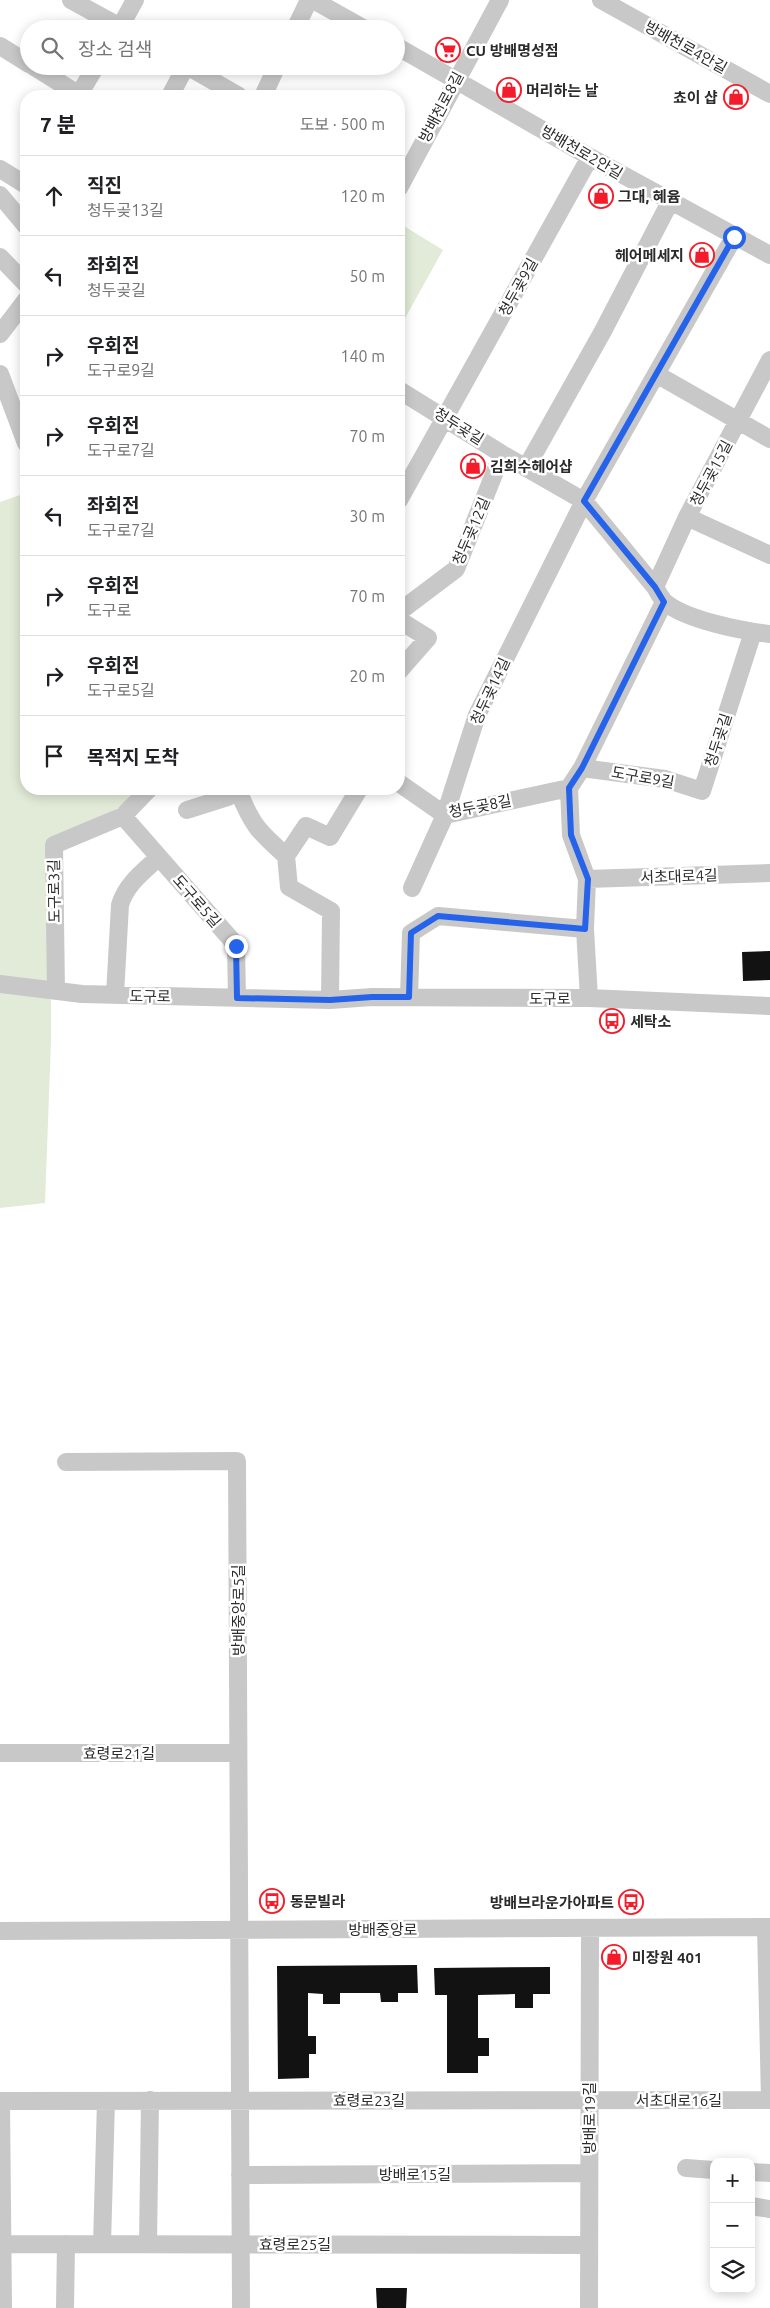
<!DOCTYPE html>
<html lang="ko">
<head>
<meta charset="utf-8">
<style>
  body { margin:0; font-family:Ubuntu,"Noto Sans KR",sans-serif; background:#f6f6f6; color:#202124 }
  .controls { position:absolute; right:15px; bottom:15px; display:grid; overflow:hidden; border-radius:10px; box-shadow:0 2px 12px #0003 }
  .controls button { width:45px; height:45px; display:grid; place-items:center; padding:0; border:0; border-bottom:1px solid #e0e0e0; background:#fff; color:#202124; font:25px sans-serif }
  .stop { position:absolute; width:15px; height:15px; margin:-11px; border:4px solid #2563eb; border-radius:50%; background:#fff }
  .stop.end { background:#2563eb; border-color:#fff; box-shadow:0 1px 5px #0008 }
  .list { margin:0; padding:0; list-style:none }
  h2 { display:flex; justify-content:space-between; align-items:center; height:65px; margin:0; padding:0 20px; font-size:21px }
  h2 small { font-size:16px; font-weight:400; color:#757577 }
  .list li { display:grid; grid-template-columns:32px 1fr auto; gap:15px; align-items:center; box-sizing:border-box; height:80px; padding:0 20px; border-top:1px solid #e0e0e0 }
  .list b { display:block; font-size:19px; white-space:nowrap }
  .list p { margin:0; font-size:16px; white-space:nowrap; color:#757577 }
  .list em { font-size:16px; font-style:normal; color:#757577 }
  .icon { flex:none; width:28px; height:28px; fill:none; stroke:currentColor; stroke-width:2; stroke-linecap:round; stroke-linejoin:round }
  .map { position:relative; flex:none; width:770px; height:2308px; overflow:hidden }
  .search { position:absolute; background:#fff; box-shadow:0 2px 12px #0003; left:20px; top:20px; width:385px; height:55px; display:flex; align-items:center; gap:12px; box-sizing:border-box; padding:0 18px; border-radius:28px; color:#757577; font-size:19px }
  .panel { position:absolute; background:#fff; box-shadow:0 2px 12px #0003; left:20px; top:90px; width:385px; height:705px; border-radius:20px }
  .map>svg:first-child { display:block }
  .green { fill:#e2ebd7 }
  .building { fill:#121212 }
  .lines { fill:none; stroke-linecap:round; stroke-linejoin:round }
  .minor { stroke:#c8c8c8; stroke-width:18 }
  .route { stroke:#2563eb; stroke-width:6 }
  .labels { text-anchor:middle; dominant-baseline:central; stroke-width:5; stroke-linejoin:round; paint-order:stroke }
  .street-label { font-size:15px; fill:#2b2b2b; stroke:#fff }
  .poi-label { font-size:15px; font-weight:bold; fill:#2b2b2b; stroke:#fff; text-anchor:start }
</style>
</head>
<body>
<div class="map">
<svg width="770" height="2308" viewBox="0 0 770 2308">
  <rect width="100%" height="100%" fill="#fff"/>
  <path class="green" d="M 399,223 L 443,250 L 399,329 Z
    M 26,493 L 26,789 L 134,789 L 122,806 L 51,840 L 51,1041 L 45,1203 L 0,1208 L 0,502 Z"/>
  <path class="building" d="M 770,951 L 770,980 L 743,981 L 742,952 Z
    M 417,1965 L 418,1993 L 398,1993 L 398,2002 L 381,2002 L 380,1993 L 340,1993 L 340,2004 L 323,2004 L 323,1994 L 308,1993 L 308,2036 L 316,2036 L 316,2054 L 309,2054 L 309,2078 L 278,2079 L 277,1966 Z
    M 550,1967 L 550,1994 L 533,1994 L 533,2008 L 515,2008 L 515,1994 L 478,1995 L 478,2038 L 489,2038 L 489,2056 L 478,2056 L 478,2073 L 447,2073 L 447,1995 L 435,1995 L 434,1968 Z
    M 376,2288 L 407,2288 L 406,2308 L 377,2308 Z"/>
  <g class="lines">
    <path class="minor" d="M 71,0 L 124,29
      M 313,0 L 365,29
      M 601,0 L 770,94
      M 119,29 L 135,0
      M 295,29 L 309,0
      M 0,46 L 29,64
      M 396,46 L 590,157 L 770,255
      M 33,66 L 81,96
      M 187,66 L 239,96
      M 78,96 L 96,66
      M 170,96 L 186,66
      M 263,96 L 277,66
      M 0,169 L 26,185
      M 399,188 L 500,0
      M 0,195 L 26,226
      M 0,257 L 26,284
      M 0,334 L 26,300
      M 0,374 L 26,443
      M 656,374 L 770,439
      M 399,390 L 502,454 L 584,501 L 655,587 C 658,592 661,599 666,603 C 687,620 742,631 770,634
      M 526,468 L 603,331 L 670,202
      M 399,500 L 590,157
      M 687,517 L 770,555
      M 655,587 L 687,517 L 770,360
      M 399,612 L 456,569 L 502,454
      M 399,620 L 428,638 L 399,671
      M 582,768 L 665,779 L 702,791 L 753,632
      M 399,783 L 445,815 L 569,788
      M 238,790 C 252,825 258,831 286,856
      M 187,810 L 228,797 L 240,789
      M 123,816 L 236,945 L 237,998
      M 587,879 L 770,873
      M 412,888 L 445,815 L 477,715 L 584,501 L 734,237
      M 0,984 L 82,994 L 330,1000 L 372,997 L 589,998 L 770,1006
      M 56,991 L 54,845 L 123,816 L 149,789
      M 115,995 L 120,905 C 126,884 143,872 159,857
      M 409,997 L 411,933 L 438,916 L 585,929
      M 589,998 L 585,929 L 587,879 L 571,835 L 569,788 L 582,768 L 664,602
      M 330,1000 L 331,911 L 289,887 L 286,856 L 306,826 L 330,837 L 359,789
      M 66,1462 L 237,1461 L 241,2308
      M 0,1753 L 238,1753
      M 0,1931 L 770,1927
      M 0,2101 L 770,2100 L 766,1927
      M 1,2101 L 3,2308
      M 686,2168 L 714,2170
      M 751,2172 L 770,2173
      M 240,2175 L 589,2173
      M 751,2206 L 770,2209
      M 0,2244 L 589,2245
      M 102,2244 L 106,2101
      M 148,2244 L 150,2100
      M 65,2308 L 66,2244
      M 589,2308 L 590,1928"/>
  </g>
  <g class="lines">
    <path class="route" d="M 236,946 L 237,998 L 330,1000 L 372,997 L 409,997 L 411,933 L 438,916 L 585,929 L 588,879 L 571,835 L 569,788 L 582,768 L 664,602 L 655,587 L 584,501 L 734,237"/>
  </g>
  <defs>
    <symbol id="supermarket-ring" viewBox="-11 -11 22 22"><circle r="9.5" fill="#fff" stroke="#f41c2a" stroke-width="1.5"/><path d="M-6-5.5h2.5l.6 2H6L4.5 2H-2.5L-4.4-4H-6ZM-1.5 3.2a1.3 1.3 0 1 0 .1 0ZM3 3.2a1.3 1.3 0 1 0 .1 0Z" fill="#f41c2a"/></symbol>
    <symbol id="shop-ring" viewBox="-11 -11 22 22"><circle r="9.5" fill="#fff" stroke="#f41c2a" stroke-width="1.5"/><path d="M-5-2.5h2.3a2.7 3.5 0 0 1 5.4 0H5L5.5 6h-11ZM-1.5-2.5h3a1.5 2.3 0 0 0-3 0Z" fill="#f41c2a"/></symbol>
    <symbol id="bus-ring" viewBox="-11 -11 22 22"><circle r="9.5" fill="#fff" stroke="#f41c2a" stroke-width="1.5"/><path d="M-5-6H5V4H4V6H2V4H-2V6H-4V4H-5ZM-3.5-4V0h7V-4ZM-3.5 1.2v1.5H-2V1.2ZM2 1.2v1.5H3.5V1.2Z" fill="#f41c2a"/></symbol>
  </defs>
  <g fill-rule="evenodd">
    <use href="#supermarket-ring" x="434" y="36" width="28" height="28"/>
    <use href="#shop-ring" x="495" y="76" width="28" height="28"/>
    <use href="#shop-ring" x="722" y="83" width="28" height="28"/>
    <use href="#shop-ring" x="587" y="182" width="28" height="28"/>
    <use href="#shop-ring" x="688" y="241" width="28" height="28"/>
    <use href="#shop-ring" x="459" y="452" width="28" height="28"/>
    <use href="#bus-ring" x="598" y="1007" width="28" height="28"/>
    <use href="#bus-ring" x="258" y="1887" width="28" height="28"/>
    <use href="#bus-ring" x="617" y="1888" width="28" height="28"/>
    <use href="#shop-ring" x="600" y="1943" width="28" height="28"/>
  </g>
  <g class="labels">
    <g class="street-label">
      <text transform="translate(686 47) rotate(29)">방배천로4안길</text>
      <text transform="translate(441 107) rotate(-62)">방배천로8길</text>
      <text transform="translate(582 152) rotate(30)">방배천로2안길</text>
      <text transform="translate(518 287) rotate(-61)">청두곶9길</text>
      <text transform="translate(459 426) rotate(32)">청두곶길</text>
      <text transform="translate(711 473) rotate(-62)">청두곶15길</text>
      <text transform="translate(471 531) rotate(-67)">청두곶12길</text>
      <text transform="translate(490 691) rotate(-65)">청두곶14길</text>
      <text transform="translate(718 740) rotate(-72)">청두곶길</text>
      <text transform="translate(643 777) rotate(10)">도구로9길</text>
      <text transform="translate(480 806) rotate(-11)">청두곶8길</text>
      <text transform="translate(679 876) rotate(-2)">서초대로4길</text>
      <text transform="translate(54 891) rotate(-91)">도구로3길</text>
      <text transform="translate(197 901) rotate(49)">도구로5길</text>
      <text transform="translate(150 996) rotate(1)">도구로</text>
      <text x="550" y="998">도구로</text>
      <text transform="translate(238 1610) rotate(-90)">방배중앙로5길</text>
      <text x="119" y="1753">효령로21길</text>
      <text x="383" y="1929">방배중앙로</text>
      <text x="369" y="2100">효령로23길</text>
      <text x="679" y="2100">서초대로16길</text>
      <text transform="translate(589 2118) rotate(-90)">방배로19길</text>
      <text x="415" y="2174">방배로15길</text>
      <text x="295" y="2244">효령로25길</text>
    </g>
    <g class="poi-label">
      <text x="466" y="50">CU 방배명성점</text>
      <text x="526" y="90">머리하는 날</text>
      <text x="718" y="97" text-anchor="end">쵸이 샵</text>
      <text x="618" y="196">그대, 혜윰</text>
      <text x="684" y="255" text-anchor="end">헤어메세지</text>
      <text x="490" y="466">김희수헤어샵</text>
      <text x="630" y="1021">세탁소</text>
      <text x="290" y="1901">동문빌라</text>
      <text x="614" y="1902" text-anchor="end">방배브라운가아파트</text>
      <text x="632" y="1957">미장원 401</text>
    </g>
  </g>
</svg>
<div class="controls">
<button>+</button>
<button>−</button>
<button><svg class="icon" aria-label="layers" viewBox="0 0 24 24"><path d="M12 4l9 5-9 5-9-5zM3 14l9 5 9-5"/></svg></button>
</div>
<div class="stop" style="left:734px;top:237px"></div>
<div class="stop end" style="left:236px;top:946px"></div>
<div class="search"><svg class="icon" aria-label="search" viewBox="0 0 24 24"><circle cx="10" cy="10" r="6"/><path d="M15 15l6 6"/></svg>장소 검색</div>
<section class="panel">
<h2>7 분<small>도보 · 500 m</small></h2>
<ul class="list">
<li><svg class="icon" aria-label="ahead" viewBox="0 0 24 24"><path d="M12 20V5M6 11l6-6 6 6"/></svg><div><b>직진</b><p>청두곶13길</p></div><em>120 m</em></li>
<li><svg class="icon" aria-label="left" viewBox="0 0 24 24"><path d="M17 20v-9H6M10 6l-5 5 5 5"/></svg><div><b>좌회전</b><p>청두곶길</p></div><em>50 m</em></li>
<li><svg class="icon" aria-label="right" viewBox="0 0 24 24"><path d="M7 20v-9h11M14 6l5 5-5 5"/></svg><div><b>우회전</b><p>도구로9길</p></div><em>140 m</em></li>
<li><svg class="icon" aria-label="right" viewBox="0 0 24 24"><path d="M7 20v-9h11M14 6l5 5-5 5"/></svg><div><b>우회전</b><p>도구로7길</p></div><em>70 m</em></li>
<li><svg class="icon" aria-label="left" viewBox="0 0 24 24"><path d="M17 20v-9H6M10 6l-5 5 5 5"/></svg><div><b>좌회전</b><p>도구로7길</p></div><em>30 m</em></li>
<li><svg class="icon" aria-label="right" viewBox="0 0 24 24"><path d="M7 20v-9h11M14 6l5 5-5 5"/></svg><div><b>우회전</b><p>도구로</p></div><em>70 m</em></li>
<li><svg class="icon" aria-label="right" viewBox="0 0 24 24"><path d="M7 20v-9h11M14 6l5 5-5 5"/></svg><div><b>우회전</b><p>도구로5길</p></div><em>20 m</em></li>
<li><svg class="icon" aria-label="arrive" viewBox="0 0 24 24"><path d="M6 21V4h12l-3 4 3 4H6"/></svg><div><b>목적지 도착</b></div></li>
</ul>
</section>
</div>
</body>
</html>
